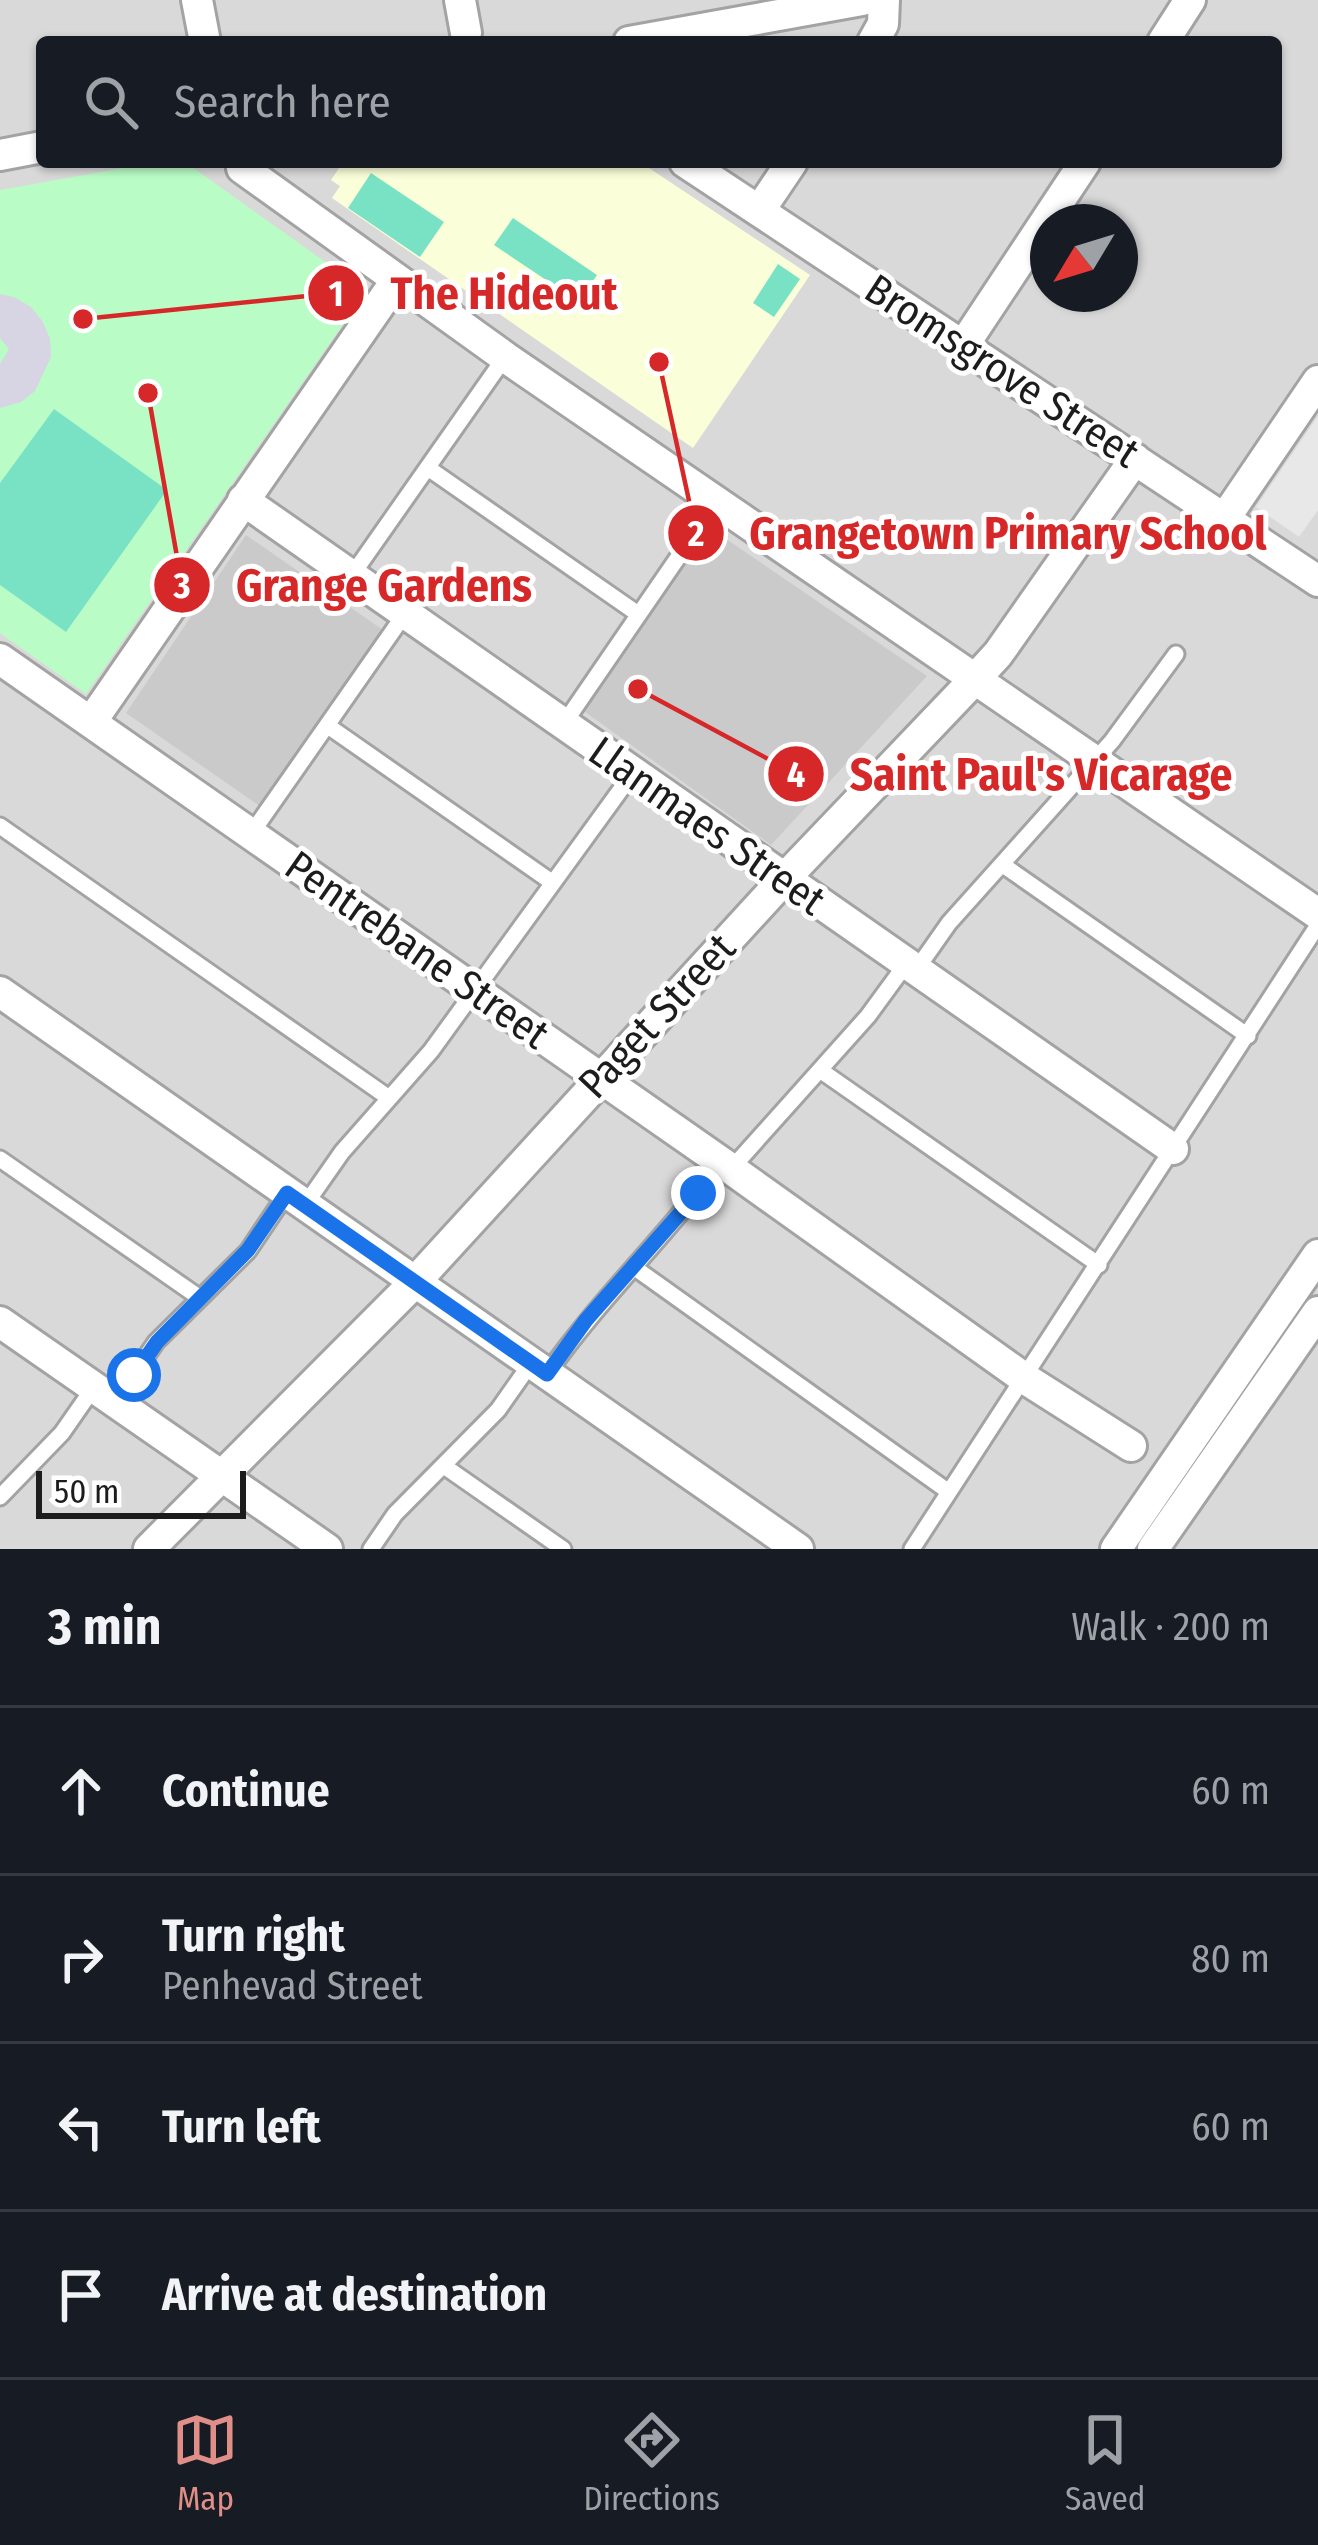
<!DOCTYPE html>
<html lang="en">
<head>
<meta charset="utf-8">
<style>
  body { margin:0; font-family:"Fira Sans Condensed",sans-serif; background:#20242c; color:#f1f3f6 }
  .compass { position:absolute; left:1030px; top:204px; width:108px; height:108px; border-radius:50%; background:#171b24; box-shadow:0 3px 9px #0004; rotate:232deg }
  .scale { position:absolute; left:36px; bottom:30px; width:210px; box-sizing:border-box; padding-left:12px; border:6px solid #1c1c1c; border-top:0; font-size:33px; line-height:42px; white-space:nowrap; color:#1c1c1c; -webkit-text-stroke:9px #fff; paint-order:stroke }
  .stop { position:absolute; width:36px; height:36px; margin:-27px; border:9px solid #1a73e8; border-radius:50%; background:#fff }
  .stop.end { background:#1a73e8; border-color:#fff; box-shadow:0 3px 12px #0008 }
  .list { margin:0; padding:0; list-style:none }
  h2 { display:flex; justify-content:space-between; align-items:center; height:156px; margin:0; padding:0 48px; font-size:51px }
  h2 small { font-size:39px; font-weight:400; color:#9ea1a6 }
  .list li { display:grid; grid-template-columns:78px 1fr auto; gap:36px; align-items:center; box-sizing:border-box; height:168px; padding:0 48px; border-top:3px solid #363941 }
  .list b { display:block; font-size:45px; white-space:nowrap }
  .list p { margin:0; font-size:39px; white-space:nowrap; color:#9ea1a6 }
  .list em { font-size:39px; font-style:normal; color:#9ea1a6 }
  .icon { flex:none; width:66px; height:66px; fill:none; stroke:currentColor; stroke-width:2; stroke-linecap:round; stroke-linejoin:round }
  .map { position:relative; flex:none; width:1318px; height:1549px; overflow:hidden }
  .search { position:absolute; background:#171b24; box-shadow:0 3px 9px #0004; left:36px; right:36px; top:36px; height:132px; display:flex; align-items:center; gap:30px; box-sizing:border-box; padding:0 42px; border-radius:12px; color:#9ea1a6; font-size:45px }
  .sheet { height:828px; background:#171b24 }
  nav { display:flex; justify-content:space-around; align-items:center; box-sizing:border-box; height:168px; border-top:3px solid #363941; background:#171b24; font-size:33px; color:#9ea1a6 }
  nav a { display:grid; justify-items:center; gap:6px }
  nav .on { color:#df8f87 }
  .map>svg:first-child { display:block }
  .residential { fill:#dad9d9; fill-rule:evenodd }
  .education { fill:#fbffd9 }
  .religious { fill:#cacaca }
  .park { fill:#bafcc6 }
  .pitch { fill:#7ae2c4 }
  .parking { fill:#e8e8e8 }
  .plaza { fill:#d7d5e4 }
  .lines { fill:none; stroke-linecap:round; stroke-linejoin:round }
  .lane-casing { stroke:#a3a3a3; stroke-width:21 }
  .street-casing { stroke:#a3a3a3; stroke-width:36 }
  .lane { stroke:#fff; stroke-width:15 }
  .street { stroke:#fff; stroke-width:30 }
  .route { stroke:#1a73e8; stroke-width:15 }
  .labels { text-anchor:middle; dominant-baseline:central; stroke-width:10; stroke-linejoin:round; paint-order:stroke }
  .street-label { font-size:42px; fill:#1c1c1c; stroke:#fff }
  .leader { fill:none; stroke:#d62828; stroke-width:4.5 }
  .callout-dot { fill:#d62828; stroke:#fff; stroke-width:4.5 }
  .mark-label { font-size:36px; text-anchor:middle; font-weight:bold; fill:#fff }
  .callout-label { font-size:45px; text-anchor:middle; font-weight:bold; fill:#d62828; stroke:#fff; stroke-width:10; stroke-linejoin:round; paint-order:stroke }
</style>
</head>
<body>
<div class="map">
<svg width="1318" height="1549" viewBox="0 0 1318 1549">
  <rect width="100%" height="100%" fill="#eeebe1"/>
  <path class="residential" d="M 0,0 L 1318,0 L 1318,1549 L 0,1549 ZM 42,42 L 1276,42 L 1276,162 L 42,162 ZM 1048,222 L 1120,222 L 1120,294 L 1048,294 Z"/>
  <path class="education" d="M 343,162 L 640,162 L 810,275 L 693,448 L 332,198 L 340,186 L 331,180 Z"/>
  <path class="religious" d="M 707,526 L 927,676 L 771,845 L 581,709 Z
    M 246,535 L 383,630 L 261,807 L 126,713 Z"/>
  <path class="park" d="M 157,162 L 185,162 L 366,291 L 86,694 L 0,633 L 0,190 Z"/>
  <path class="pitch" d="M 371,173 L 444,222 L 420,257 L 348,208 Z
    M 513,218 L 597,275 L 579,302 L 494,245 Z
    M 778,264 L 800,279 L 774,317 L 753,303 Z
    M 54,409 L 167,490 L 66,632 L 0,585 L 0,483 Z"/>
  <path class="parking" d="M 1318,416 L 1318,510 L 1299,537 L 1256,507 Z"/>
  <path class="plaza" d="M 0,294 L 14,297 L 31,307 L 43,322 L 50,339 L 51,357 L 35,391 L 21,402 L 0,408 L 0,364 L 9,349 L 0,338 Z"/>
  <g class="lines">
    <defs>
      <path id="lane" d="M 428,468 L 638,614
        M 350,578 L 505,357
        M 563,725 L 716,502
        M 328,726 L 553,883
        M 0,826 L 389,1098
        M 251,834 L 404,615
        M 1003,865 L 1248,1036
        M 916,970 L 949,923 L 1112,741 L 1176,654
        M 820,1070 L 1099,1265
        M 0,1159 L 200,1298
        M 731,1169 L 868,1016 L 906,964
        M 305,1205 L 342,1152 L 431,1051 L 632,774
        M 635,1268 L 949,1492
        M 547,1374 C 599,1299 667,1236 721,1162
        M 115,1402 L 156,1342 L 248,1251 L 287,1193
        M 444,1466 L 563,1549
        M 0,1497 L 62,1433 L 94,1387
        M 371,1549 L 395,1514 L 498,1410 L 531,1363
        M 912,1549 L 1318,925"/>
      <path id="street" d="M 197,0 L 205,42
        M 460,0 L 466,33
        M 629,42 L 862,0
        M 873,42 L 883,24 L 884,0
        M 1163,42 L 1190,0
        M 0,155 L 42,147
        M 685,162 L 1318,581
        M 242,168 L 505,357 L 1318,914
        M 759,211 L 792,162
        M 963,346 L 1085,162
        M 243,500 L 1173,1149
        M 1225,518 L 1318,381
        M 0,659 L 731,1169 L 1024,1378 L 1131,1446
        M 91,722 L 396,281
        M 0,992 L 798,1549
        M 0,1322 L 327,1549
        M 149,1549 L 415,1282 L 784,879 L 975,679 L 998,654 L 1135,459
        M 1116,1549 L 1318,1255
        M 1153,1549 L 1318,1312"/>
    </defs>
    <use href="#lane" class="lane-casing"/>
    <use href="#street" class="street-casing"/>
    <use href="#lane" class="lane"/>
    <use href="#street" class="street"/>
  </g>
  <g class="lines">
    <path class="route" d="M 134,1375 L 157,1342 L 248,1250 L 287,1193 L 547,1374 L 586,1320 L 698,1193"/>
  </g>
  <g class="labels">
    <g class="street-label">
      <text transform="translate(1002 371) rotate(33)">Bromsgrove Street</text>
      <text transform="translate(707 826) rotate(35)">Llanmaes Street</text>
      <text transform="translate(417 950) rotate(35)">Pentrebane Street</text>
      <text transform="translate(657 1016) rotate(-47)">Paget Street</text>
    </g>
  </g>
  <path class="leader" d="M83 319L336 293M659 362L696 533M148 393L182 585M638 689L796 774"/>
  <g class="callout-dot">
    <circle cx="83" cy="319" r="12"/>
    <circle cx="659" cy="362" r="12"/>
    <circle cx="148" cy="393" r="12"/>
    <circle cx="638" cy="689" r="12"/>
    <circle cx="336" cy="293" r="30"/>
    <circle cx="696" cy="533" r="30"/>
    <circle cx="182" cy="585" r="30"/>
    <circle cx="796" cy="774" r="30"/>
  </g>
  <g class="mark-label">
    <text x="336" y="306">1</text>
    <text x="696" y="546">2</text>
    <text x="182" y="598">3</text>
    <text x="796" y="787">4</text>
  </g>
  <g class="callout-label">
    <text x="504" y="309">The Hideout</text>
    <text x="1008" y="549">Grangetown Primary School</text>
    <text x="384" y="601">Grange Gardens</text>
    <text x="1041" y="790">Saint Paul's Vicarage</text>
  </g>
</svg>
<svg class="compass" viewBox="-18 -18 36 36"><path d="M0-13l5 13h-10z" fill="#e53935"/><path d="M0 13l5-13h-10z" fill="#9ea1a6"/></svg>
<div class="scale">50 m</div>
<div class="stop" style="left:134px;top:1375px"></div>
<div class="stop end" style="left:698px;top:1193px"></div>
<div class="search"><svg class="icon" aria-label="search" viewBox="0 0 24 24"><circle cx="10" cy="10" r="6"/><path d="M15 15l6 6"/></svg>Search here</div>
</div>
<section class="sheet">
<h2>3 min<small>Walk · 200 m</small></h2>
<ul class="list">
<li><svg class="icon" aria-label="ahead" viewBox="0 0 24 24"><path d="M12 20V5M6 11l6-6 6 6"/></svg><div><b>Continue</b></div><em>60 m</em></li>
<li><svg class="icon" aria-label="right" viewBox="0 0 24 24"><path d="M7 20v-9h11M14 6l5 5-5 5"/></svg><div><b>Turn right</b><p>Penhevad Street</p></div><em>80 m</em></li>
<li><svg class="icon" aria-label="left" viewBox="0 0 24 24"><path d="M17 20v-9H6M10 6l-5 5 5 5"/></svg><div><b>Turn left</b></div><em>60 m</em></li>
<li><svg class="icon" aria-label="arrive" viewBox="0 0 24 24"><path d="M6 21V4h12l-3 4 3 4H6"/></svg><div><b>Arrive at destination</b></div></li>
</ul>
</section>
<nav>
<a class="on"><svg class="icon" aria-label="map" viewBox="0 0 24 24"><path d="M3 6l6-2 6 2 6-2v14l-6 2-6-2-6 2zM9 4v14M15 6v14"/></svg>Map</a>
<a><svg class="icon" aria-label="directions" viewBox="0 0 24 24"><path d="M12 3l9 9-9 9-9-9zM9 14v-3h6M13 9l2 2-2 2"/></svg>Directions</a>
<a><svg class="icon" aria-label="saved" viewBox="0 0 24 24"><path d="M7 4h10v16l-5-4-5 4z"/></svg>Saved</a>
</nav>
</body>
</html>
